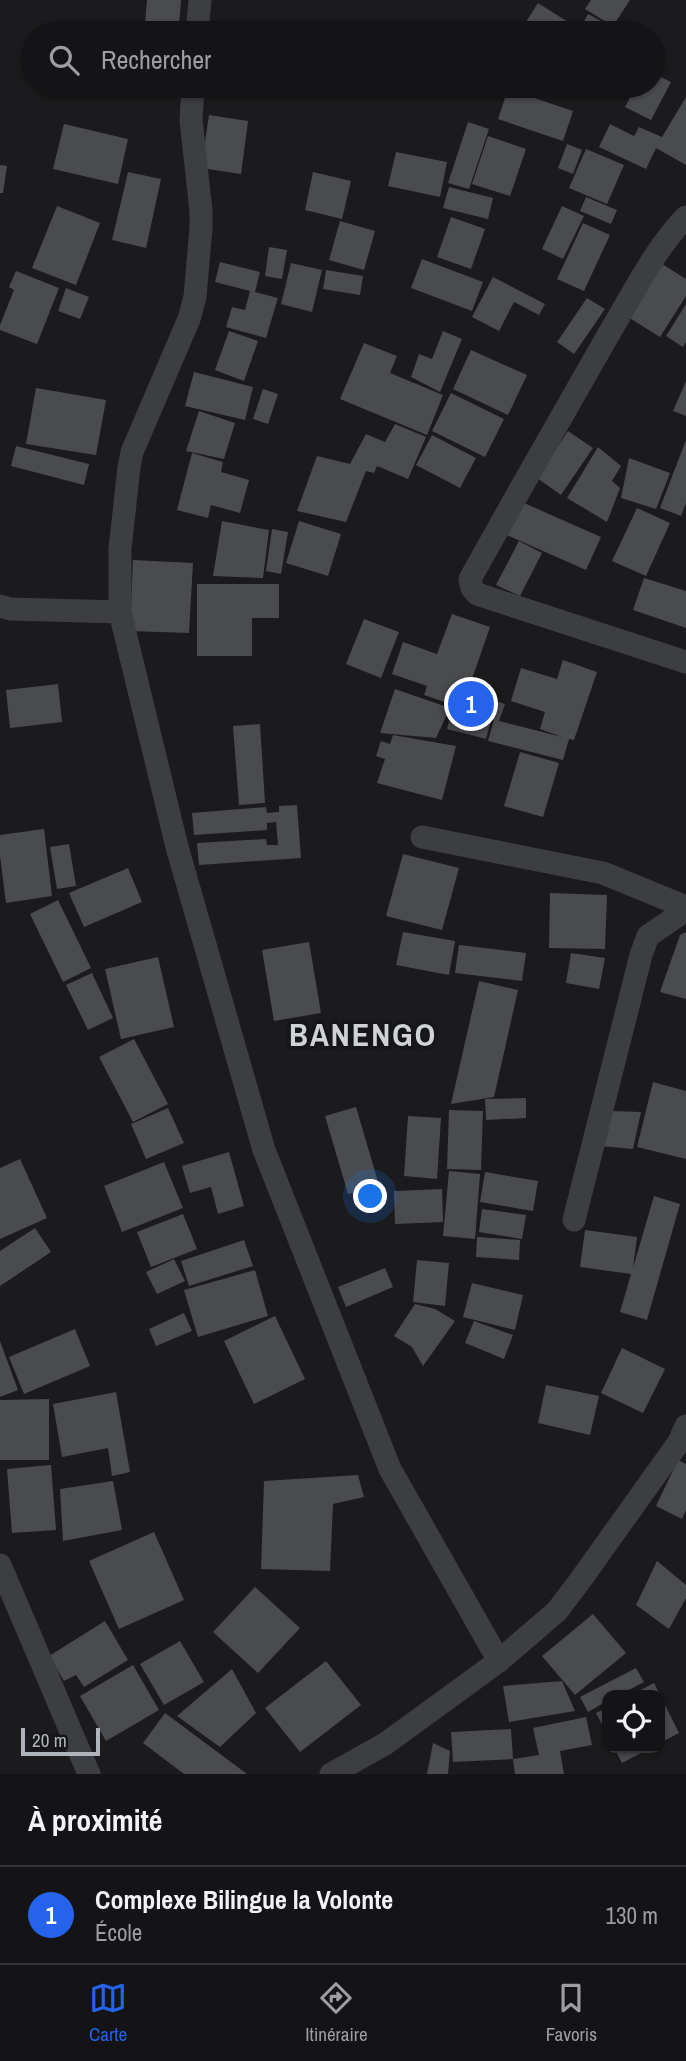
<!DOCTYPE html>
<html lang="fr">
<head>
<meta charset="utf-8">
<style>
  body { margin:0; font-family:"Archivo Narrow",sans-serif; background:#212123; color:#f1f3f6 }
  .controls { position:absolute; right:21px; bottom:21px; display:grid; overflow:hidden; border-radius:14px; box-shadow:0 2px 5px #0004 }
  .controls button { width:63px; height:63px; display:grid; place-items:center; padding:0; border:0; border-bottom:2px solid #333335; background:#141416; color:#f1f3f6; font:35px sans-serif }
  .scale { position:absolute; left:21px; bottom:18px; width:79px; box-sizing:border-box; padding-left:7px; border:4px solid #afb4bb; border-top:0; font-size:19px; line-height:24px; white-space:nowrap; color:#afb4bb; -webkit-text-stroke:5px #161618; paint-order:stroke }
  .you { position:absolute; left:371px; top:1197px; width:24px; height:24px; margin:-18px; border:5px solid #fff; border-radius:50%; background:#1a73e8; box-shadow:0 0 0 10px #1a73e833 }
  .badge { display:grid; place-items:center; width:46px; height:46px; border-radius:50%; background:#2563eb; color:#fff; font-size:23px; font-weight:700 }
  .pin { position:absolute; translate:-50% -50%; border:4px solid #fff; box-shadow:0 2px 7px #0006 }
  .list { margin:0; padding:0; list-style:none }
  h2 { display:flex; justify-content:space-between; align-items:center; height:91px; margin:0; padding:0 28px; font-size:30px }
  h2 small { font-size:23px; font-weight:400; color:#9d9ea1 }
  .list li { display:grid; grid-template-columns:46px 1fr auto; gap:21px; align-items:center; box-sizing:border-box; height:98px; padding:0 28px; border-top:2px solid #333335 }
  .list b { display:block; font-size:26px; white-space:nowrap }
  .list p { margin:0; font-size:23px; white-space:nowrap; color:#9d9ea1 }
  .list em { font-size:23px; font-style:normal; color:#9d9ea1 }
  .icon { flex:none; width:38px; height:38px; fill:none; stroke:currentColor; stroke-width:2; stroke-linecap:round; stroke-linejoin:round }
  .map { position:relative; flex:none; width:686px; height:1774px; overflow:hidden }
  .search { position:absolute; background:#141416; box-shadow:0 2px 5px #0004; left:21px; right:21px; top:21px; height:77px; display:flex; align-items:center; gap:18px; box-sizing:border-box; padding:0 24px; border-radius:38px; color:#9d9ea1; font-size:26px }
  .sheet { height:189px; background:#141416 }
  nav { display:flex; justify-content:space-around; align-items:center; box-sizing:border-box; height:98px; border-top:2px solid #333335; background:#141416; font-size:19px; color:#9d9ea1 }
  nav a { display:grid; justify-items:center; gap:4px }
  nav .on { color:#2563eb }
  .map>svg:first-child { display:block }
  .building { fill:#4a4b4f }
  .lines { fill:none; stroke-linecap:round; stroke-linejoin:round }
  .street { stroke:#3c3e41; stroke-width:23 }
  .labels { text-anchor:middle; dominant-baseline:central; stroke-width:7; stroke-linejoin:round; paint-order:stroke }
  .district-label { font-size:32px; font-weight:bold; letter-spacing:2px; fill:#cfd3d7; stroke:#161618 }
</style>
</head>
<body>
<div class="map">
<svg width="686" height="1774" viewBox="0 0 686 1774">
  <rect width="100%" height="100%" fill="#1b1b1d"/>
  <path class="building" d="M 147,0 L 181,0 L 179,27 L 145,24 Z
    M 591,0 L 630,0 L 613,26 L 585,9 Z
    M 538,3 L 576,27 L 572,33 L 519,33 Z
    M 588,14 L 623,33 L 578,33 Z
    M 249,24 L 300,31 L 300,33 L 248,33 Z
    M 653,73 L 671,82 L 651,120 L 625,107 L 636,86 L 653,86 Z
    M 508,89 L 573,111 L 563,141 L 498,119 Z
    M 686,97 L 686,165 L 656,148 L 646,169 L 599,147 L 610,124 L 634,136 L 639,127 L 662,137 Z
    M 209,115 L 248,121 L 241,174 L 201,168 Z
    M 468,122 L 489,129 L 469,189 L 448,183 Z
    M 64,124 L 128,139 L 118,184 L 53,169 Z
    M 488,136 L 526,149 L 510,196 L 472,184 Z
    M 567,144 L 582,150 L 573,174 L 558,168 Z
    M 586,149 L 624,165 L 607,204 L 569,188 Z
    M 396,152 L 447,162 L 440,197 L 388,186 Z
    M 0,165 L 7,166 L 3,193 L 0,193 Z
    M 128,172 L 161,179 L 146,248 L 112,240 Z
    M 313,172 L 351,181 L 342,219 L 305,210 Z
    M 449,187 L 493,198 L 488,219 L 443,208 Z
    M 586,197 L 617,210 L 611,224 L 580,211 Z
    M 57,206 L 100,223 L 76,285 L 32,268 Z
    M 562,206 L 584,216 L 563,259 L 542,249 Z
    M 451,217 L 485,229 L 471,269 L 437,257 Z
    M 340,221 L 375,231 L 364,270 L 329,260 Z
    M 583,223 L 610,235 L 584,291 L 557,279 Z
    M 269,247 L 287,250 L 282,279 L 265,276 Z
    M 422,259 L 483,282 L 472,311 L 411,288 Z
    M 220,262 L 260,272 L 255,292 L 278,298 L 266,338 L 226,327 L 232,307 L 245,310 L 250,291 L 215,282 Z
    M 291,263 L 322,270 L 312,312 L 281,304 Z
    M 662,264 L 686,279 L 686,296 L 660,337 L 628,317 Z
    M 326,270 L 363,276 L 360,295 L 323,289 Z
    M 16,271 L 59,288 L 37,344 L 0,330 L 0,325 L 14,290 L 9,287 Z
    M 493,277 L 545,304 L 539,315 L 514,302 L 499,331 L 472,317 Z
    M 66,288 L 89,297 L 80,319 L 58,311 Z
    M 587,298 L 605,309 L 574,354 L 557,342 Z
    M 686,304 L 686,342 L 683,347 L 666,336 Z
    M 229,331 L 258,341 L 244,381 L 215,370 Z
    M 443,331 L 462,339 L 440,392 L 411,377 L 419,354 L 432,359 Z
    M 364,343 L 397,356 L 390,373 L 443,395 L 427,435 L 340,399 Z
    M 471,350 L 527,375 L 508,415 L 453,389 Z
    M 194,372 L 253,387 L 245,420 L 185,406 Z
    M 686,381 L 686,416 L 673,411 Z
    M 36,388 L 106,400 L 96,455 L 26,444 Z
    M 263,389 L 278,394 L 268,424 L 253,419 Z
    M 451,393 L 504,419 L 485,457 L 432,431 Z
    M 199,411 L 235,423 L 224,459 L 186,451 Z
    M 395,424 L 426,437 L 408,479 L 377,466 L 374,473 L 366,471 L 346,522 L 297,511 L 317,456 L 350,464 L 366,434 L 385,442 Z
    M 568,431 L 593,448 L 561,495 L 537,478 Z
    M 432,435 L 476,458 L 460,488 L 416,465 Z
    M 686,440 L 686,503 L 681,516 L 660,508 Z
    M 16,446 L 89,464 L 84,485 L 11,466 Z
    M 598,447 L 621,466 L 612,481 L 620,488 L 607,522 L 567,498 Z
    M 192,453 L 223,462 L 221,472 L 249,480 L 240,513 L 211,505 L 208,518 L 177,510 Z
    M 629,458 L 670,473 L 656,509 L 621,498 Z
    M 515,499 L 601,537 L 586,570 L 500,532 Z
    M 637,508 L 670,523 L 646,576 L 612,561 Z
    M 222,521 L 269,530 L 263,578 L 213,576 Z
    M 299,521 L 341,534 L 328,576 L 286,563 Z
    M 272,529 L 288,532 L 281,574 L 266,571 Z
    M 519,541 L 542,553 L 520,596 L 496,585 Z
    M 133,560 L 193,563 L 189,633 L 130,631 Z
    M 644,578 L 686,591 L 686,628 L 633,610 Z
    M 197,584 L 279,584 L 279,618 L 252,618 L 252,656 L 197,656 Z
    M 452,614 L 490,627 L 462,708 L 424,695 L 427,686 L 392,674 L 403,642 L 437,654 Z
    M 364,619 L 399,632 L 381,678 L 346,664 Z
    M 563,660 L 597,672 L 574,740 L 569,739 L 563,760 L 488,741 L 494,719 L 472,713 L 478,695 L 505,704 L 499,721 L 562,737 L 540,729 L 545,712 L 511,701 L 521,668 L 557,679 Z
    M 58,684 L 62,722 L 10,728 L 6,690 Z
    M 395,689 L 450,708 L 436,738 L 380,733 Z
    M 452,710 L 491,720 L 486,739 L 447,729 Z
    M 260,724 L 265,803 L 239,805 L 233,726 Z
    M 393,735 L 456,746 L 442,800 L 377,783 L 385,759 L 376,756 L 381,741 L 390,744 Z
    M 520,752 L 559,763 L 543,817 L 504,806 Z
    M 297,805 L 301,858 L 199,865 L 197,843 L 266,839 L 267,845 L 278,845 L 276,822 L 267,823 L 267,830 L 194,835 L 192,813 L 266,807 L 267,813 L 279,812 L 279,806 Z
    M 44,829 L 52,896 L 6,903 L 0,856 L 0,835 Z
    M 69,844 L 76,886 L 57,889 L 50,847 Z
    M 403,854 L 459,868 L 442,930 L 386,916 Z
    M 128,868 L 142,902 L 84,927 L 69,893 Z
    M 550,893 L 607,895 L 605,949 L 549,948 Z
    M 58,900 L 91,968 L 63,982 L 30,914 Z
    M 403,932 L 455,941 L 449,975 L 396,965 Z
    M 686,932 L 686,999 L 660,992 L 680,935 Z
    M 309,942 L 321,1013 L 274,1021 L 262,950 Z
    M 459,945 L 526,953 L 522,981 L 455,973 Z
    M 571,953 L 605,958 L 599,989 L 566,983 Z
    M 158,957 L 174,1027 L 121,1039 L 105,969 Z
    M 92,973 L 113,1018 L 88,1030 L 66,985 Z
    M 479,981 L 518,990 L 494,1097 L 451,1104 Z
    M 134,1039 L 168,1104 L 133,1122 L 99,1057 Z
    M 653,1082 L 686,1091 L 686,1159 L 637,1147 Z
    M 526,1098 L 526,1118 L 486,1120 L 485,1099 Z
    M 356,1107 L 379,1185 L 348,1194 L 325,1116 Z
    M 168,1108 L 184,1143 L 146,1159 L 131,1124 Z
    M 449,1110 L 483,1111 L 481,1170 L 447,1169 Z
    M 611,1111 L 641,1112 L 633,1149 L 601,1146 Z
    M 408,1116 L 441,1118 L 437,1179 L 404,1176 Z
    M 229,1152 L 244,1206 L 218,1214 L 211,1187 L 190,1193 L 182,1166 Z
    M 20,1159 L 47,1218 L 0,1239 L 0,1168 Z
    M 164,1162 L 183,1208 L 122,1232 L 104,1186 Z
    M 449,1171 L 480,1174 L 475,1239 L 443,1236 Z
    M 485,1172 L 538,1181 L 533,1211 L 480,1202 Z
    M 442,1189 L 443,1222 L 395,1224 L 394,1191 Z
    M 654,1196 L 680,1204 L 647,1320 L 620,1312 L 631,1274 L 580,1267 L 585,1230 L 637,1237 L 633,1268 Z
    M 482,1209 L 526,1215 L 522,1239 L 479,1232 Z
    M 183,1214 L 197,1249 L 151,1267 L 137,1232 Z
    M 35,1228 L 51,1252 L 0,1286 L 0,1251 Z
    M 477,1237 L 520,1240 L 519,1260 L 476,1257 Z
    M 244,1240 L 253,1266 L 189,1286 L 181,1261 Z
    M 174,1259 L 185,1281 L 157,1294 L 146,1272 Z
    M 417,1260 L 449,1263 L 445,1306 L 413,1302 Z
    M 385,1268 L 393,1287 L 346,1307 L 338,1287 Z
    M 255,1270 L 268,1316 L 198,1337 L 184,1290 Z
    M 472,1283 L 523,1295 L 515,1330 L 463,1317 Z
    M 415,1304 L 435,1309 L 455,1321 L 423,1366 L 412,1347 L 394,1336 Z
    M 184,1313 L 192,1331 L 156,1346 L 149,1329 Z
    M 275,1316 L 305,1379 L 254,1404 L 224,1341 Z
    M 474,1321 L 513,1335 L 504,1359 L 465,1343 Z
    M 75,1329 L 90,1366 L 24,1394 L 9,1357 Z
    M 0,1341 L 18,1390 L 0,1397 Z
    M 622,1348 L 665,1369 L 643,1413 L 601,1393 Z
    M 546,1385 L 599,1396 L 590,1435 L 538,1423 Z
    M 116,1392 L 130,1472 L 112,1476 L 108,1448 L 62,1457 L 53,1404 Z
    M 49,1399 L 49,1460 L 0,1460 L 0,1400 Z
    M 678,1460 L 686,1464 L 686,1510 L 682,1519 L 656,1506 Z
    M 51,1465 L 56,1530 L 12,1533 L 7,1469 Z
    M 358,1475 L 364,1497 L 333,1504 L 330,1571 L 261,1569 L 264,1481 Z
    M 113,1481 L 122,1530 L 63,1541 L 60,1489 Z
    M 154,1532 L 184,1600 L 119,1629 L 89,1561 Z
    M 657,1561 L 686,1585 L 686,1598 L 669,1629 L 636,1605 Z
    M 255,1587 L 300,1628 L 258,1673 L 213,1632 Z
    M 593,1614 L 626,1653 L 575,1695 L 542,1656 Z
    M 105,1621 L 128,1660 L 84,1687 L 76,1675 L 64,1681 L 49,1656 Z
    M 180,1641 L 204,1682 L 164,1705 L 140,1664 Z
    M 326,1661 L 361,1705 L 300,1752 L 265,1708 Z
    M 133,1665 L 159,1710 L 106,1741 L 80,1696 Z
    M 636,1668 L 644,1682 L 619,1695 L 607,1695 L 607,1701 L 588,1712 L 580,1697 Z
    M 232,1669 L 256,1713 L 220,1747 L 177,1716 Z
    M 562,1681 L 575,1711 L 509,1722 L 503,1686 Z
    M 654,1683 L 679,1733 L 660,1743 L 660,1695 L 631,1695 Z
    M 607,1708 L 607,1734 L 596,1713 Z
    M 165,1713 L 247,1774 L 184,1774 L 143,1743 Z
    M 586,1717 L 592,1745 L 560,1751 L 564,1774 L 515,1774 L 513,1759 L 539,1755 L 533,1728 Z
    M 511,1729 L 513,1759 L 453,1762 L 451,1732 Z
    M 433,1743 L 450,1751 L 448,1774 L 427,1774 Z
    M 614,1748 L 651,1748 L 622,1763 Z"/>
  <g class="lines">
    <path class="street" d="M 197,33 L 200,0
      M 193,86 L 191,120 L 201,211 L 201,227 L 195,297 L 189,319 L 132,452 L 129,467 L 120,549 L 120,612 L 177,847 L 264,1150 L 390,1469 L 499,1661
      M 686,217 C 655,248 630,299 607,337 C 561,417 515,498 470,579 L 472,588 L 477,594 L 686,662
      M 0,606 L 10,609 L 120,612
      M 422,837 L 603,873 L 686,907
      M 574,1220 L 641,955 L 648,936 L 686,910
      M 0,1565 L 89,1774
      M 331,1774 L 385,1744 L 499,1661 L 557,1611 L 579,1582 L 679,1442 L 686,1426"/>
  </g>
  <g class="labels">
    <g class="district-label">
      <text x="363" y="1034">BANENGO</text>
    </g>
  </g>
</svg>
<div class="controls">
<button><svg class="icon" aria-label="locate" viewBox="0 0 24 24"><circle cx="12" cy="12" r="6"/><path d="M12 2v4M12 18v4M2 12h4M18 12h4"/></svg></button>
</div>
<div class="scale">20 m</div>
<div class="you"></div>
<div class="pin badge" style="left:471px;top:704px">1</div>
<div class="search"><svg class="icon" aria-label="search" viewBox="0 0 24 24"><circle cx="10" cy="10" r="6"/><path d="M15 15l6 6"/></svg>Rechercher</div>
</div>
<section class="sheet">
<h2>À proximité<small></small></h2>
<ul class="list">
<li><span class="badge">1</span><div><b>Complexe Bilingue la Volonte</b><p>École</p></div><em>130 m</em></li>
</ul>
</section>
<nav>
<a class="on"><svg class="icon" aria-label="map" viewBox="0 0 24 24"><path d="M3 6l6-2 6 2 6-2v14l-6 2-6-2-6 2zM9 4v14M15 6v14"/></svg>Carte</a>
<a><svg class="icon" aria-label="directions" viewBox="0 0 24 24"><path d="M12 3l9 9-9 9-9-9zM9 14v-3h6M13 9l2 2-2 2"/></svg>Itinéraire</a>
<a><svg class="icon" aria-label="saved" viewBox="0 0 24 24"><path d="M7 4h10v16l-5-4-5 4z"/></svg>Favoris</a>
</nav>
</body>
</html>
